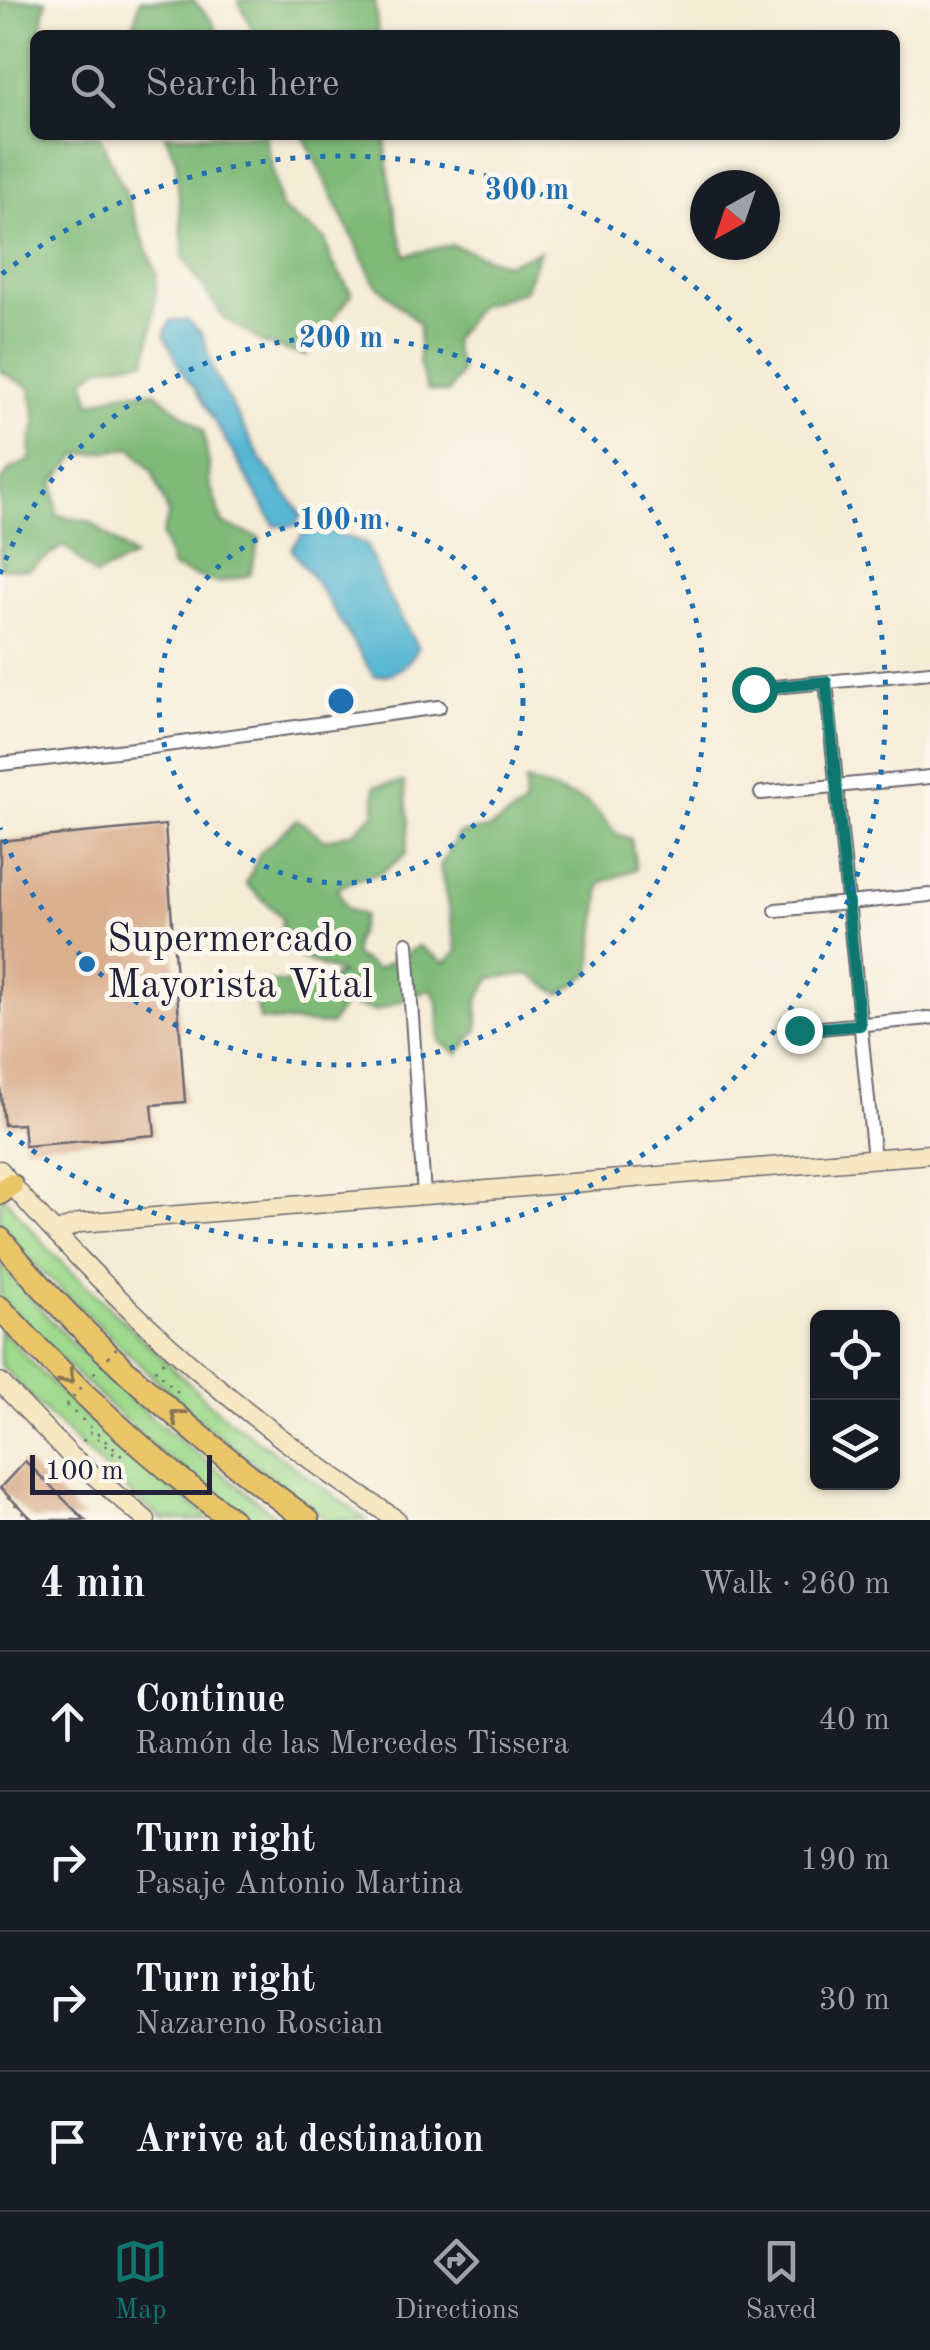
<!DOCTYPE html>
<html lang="en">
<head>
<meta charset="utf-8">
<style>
  body { margin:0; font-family:"Old Standard TT",serif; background:#20242c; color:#f1f3f6 }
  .controls { position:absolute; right:30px; bottom:30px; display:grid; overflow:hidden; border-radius:15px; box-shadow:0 2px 8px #0004 }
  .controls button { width:90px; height:90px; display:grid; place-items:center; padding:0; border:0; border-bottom:2px solid #363941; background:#171b24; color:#f1f3f6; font:50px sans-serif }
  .compass { position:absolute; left:690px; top:170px; width:90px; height:90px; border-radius:50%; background:#171b24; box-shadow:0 2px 8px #0004; rotate:220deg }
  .scale { position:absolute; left:30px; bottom:25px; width:182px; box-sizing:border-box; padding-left:10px; border:5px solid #22223b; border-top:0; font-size:28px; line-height:35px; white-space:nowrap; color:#22223b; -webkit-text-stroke:8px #fbf7ec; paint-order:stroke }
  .stop { position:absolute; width:30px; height:30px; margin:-22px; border:8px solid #0f766e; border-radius:50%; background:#fff }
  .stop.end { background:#0f766e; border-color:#fff; box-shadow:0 2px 10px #0008 }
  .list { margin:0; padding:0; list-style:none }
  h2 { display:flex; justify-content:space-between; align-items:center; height:130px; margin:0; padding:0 40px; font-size:42px }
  h2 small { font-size:32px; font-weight:400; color:#9ea1a6 }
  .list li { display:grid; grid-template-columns:65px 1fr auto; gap:30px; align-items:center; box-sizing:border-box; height:140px; padding:0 40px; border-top:2px solid #363941 }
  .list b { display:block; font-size:38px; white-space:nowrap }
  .list p { margin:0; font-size:32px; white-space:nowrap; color:#9ea1a6 }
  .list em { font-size:32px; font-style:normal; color:#9ea1a6 }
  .icon { flex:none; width:55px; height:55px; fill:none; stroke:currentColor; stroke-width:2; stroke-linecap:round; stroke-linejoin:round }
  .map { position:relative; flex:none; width:930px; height:1520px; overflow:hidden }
  .search { position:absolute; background:#171b24; box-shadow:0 2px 8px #0004; left:30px; right:30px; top:30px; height:110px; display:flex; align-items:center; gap:25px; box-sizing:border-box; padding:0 35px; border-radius:15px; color:#9ea1a6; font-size:38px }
  .sheet { height:690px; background:#171b24 }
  nav { display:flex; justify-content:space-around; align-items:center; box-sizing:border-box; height:140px; border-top:2px solid #363941; background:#171b24; font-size:28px; color:#9ea1a6 }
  nav a { display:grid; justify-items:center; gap:5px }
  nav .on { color:#0f766e }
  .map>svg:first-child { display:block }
  .green { fill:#9fda8d; stroke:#607e64; stroke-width:2.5 }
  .forest { fill:#7fba78; stroke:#506e5a; stroke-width:2.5 }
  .water { fill:#53b5d2; stroke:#3a6c86; stroke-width:2.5 }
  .building { fill:#daaf8e }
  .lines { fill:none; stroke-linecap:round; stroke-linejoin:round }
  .street-casing { stroke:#6c6971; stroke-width:16 }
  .secondary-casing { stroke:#6c6971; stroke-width:21 }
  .highway-casing { stroke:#6c6971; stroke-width:26 }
  .path { stroke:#6c6971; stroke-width:2.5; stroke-dasharray:2.5 8; stroke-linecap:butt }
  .street { stroke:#fff; stroke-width:12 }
  .secondary { stroke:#f7e8c3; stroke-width:18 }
  .highway { stroke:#ebc669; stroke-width:22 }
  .path-bridge { stroke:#6c6971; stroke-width:2.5; stroke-dasharray:2.5 8; stroke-linecap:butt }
  .oneway { stroke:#867452 }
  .route { stroke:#0f766e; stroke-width:12 }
  .ring { fill:none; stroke:#1f6fb2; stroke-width:5; stroke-dasharray:5 10 }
  .poi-dot { fill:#1f6fb2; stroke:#fbf7ec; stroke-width:4 }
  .labels { text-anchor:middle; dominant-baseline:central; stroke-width:10; stroke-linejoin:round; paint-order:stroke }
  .poi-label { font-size:40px; fill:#22223b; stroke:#fbf7ec; text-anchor:start }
  .centre { fill:#1f6fb2; stroke:#fbf7ec; stroke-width:5 }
  .ring-label { font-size:30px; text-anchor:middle; font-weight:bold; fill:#1f6fb2; stroke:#fbf7ec; stroke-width:10; stroke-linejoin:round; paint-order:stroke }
</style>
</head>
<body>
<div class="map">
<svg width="930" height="1520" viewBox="0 0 930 1520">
  <rect width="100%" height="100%" fill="#fbf7ec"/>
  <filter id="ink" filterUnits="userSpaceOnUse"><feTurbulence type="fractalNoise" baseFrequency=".01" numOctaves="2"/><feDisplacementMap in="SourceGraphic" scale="20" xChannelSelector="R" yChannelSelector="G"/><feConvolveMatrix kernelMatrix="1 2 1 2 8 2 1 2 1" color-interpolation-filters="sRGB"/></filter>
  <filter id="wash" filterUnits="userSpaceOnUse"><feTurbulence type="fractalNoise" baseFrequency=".0048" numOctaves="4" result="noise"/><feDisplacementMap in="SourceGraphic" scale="40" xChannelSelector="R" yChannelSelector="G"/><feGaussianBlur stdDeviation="2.25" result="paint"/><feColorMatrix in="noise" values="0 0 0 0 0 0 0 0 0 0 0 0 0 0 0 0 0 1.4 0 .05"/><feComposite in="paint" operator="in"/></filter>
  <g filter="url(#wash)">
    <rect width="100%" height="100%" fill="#f5ecd6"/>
    <path class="green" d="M 3,1196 L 51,1252 L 220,1413 L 367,1520 L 328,1520 L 302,1502 L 193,1415 L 29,1259 L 0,1221 L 0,1197 Z
      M 0,1264 L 66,1337 L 153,1419 L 281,1520 L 246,1520 L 161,1454 L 37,1337 L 0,1296 Z
      M 0,1328 C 62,1399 136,1464 212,1520 L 163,1520 L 137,1500 L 35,1402 L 0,1364 Z"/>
    <path class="forest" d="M 0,0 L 46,0 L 41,33 L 60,35 L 35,35 L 35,135 L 99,135 L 125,192 L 157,275 L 153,324 L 146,360 L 101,367 L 84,379 L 91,403 L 125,392 L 155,392 L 203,430 L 209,464 L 209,482 L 223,524 L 260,538 L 250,575 L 217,583 L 172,568 L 162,535 L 169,515 L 152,471 L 132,448 L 78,455 L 54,482 L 57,515 L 91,522 L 134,557 L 95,576 L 65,545 L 28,570 L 0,568 L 0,483 L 10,470 L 30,460 L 31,440 L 36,423 L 30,388 L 0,371 Z
      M 140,0 L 193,0 L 212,21 L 219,35 L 82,35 L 110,34 L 134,25 Z
      M 238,0 L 375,0 L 378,35 L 255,35 Z
      M 165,135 L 265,135 L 281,209 L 325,239 L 331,260 L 352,294 L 306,356 L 265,344 L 224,318 L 184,259 L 176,160 Z
      M 303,135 L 385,135 C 388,176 393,216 406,255 L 452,245 L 506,264 L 540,251 L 524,291 L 478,306 L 452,341 L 461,372 L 448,393 L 427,390 L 419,362 L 419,324 L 374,282 Z
      M 526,781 L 588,802 L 617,834 L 631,839 L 636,869 L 601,883 L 591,973 L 560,994 L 529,974 L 491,978 L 478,1000 L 478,1030 L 458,1054 L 440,1042 L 438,1003 L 431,989 L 375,1011 L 344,1004 L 330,1025 L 260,1020 L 255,998 L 268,982 L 316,983 L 341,974 L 280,949 L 282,917 L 246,884 L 260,853 L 297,819 L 325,840 L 354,832 L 375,813 L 375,786 L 404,782 L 409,821 L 406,854 L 381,873 L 355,880 L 337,889 L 347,909 L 364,915 L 354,945 L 355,956 L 377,969 L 419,946 L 445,963 L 457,951 L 440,867 L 458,834 L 488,829 L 524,806 Z"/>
    <path class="water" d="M 171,320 L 188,320 L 202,334 L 215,375 L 261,459 L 302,515 L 294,526 L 275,526 L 194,386 C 181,376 173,350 164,335 Z
      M 327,530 L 366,544 L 385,589 L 418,648 C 408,666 396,676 374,676 L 316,582 L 291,549 L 303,534 Z"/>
    <g id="blocks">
      <path class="building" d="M 165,825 L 185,1102 L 152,1105 L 155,1135 L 25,1146 L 23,1124 L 4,1125 L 0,1087 L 0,841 Z
        M 25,1461 L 85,1520 L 33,1520 L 0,1488 Z"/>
    </g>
  </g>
  <g filter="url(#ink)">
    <use href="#blocks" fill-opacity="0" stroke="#6c6971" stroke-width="2.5"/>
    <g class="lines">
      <defs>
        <path id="street" d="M 826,682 L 874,1159
          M 754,689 L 930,672
          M 0,764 L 152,747 L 439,707
          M 761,793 L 930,777
          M 776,910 L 930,895
          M 407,943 L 424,1195
          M 799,1030 L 930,1018"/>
        <path id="secondary" d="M 0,1170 C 24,1201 51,1228 77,1256 C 173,1356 281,1444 397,1520
          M 57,1235 L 64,1229 L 80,1223 L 930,1154
          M 0,1382 L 70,1455 L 146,1520"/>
        <path id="highway" d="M 0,1193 L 11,1185
          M 0,1239 C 89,1346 196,1438 308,1520
          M 0,1308 C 71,1385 148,1457 232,1520"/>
      </defs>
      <use href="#street" class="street-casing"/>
      <use href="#secondary" class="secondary-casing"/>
      <use href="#highway" class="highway-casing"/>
      <path class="path" d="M 164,1361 L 155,1370 L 180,1394
        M 66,1405 L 121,1455 L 118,1458 L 91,1432 L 81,1443
        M 0,1489 L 30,1520"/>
      <use href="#street" class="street"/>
      <use href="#secondary" class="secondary"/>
      <use href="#highway" class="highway"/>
      <path class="path-bridge" d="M 66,1405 L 119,1345"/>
    </g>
    <defs><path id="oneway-chevron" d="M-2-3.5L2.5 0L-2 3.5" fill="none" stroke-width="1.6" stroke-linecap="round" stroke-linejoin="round" transform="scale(2.5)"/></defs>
    <g class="oneway">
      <use href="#oneway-chevron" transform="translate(68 1378) rotate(45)"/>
      <use href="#oneway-chevron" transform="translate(177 1416) rotate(-140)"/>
    </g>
  </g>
  <g class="lines" filter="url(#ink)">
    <path class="route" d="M 754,689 L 826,682 L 860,1025 L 799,1030"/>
  </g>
  <g class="ring">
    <circle cx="341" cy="701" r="182"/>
    <path d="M0 574A364 364 0 1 1 0 828"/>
    <path d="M2 274A545 545 0 1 1 2 1128"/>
  </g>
  <circle class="poi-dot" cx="87" cy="964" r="10"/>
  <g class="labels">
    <g class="poi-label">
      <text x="107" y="941">Supermercado<tspan x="107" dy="46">Mayorista Vital</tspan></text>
    </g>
  </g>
  <circle cx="341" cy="701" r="15" class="centre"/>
  <g class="ring-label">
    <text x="527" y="199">300 m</text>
    <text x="341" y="347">200 m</text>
    <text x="341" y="529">100 m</text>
  </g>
</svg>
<div class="controls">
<button><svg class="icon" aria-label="locate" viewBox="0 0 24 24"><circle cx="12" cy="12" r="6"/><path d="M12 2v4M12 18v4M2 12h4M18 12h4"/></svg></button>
<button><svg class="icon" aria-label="layers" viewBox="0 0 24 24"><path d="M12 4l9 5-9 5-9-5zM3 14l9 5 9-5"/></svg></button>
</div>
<svg class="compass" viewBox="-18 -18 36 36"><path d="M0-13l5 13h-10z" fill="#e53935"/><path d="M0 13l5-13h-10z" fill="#9ea1a6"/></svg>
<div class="scale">100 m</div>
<div class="stop" style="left:754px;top:689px"></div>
<div class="stop end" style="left:799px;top:1030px"></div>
<div class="search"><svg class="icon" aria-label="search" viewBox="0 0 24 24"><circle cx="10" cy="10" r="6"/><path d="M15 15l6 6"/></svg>Search here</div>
</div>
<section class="sheet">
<h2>4 min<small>Walk · 260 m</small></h2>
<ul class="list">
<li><svg class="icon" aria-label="ahead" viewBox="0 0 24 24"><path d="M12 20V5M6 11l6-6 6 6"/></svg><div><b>Continue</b><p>Ramón de las Mercedes Tissera</p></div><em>40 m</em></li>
<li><svg class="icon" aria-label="right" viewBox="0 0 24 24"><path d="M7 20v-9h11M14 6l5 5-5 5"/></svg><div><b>Turn right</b><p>Pasaje Antonio Martina</p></div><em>190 m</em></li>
<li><svg class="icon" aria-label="right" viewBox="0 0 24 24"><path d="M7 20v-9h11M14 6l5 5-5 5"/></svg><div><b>Turn right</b><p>Nazareno Roscian</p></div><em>30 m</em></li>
<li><svg class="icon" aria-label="arrive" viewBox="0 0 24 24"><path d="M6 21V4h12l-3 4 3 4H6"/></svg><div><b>Arrive at destination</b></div></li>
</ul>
</section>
<nav>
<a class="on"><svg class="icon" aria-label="map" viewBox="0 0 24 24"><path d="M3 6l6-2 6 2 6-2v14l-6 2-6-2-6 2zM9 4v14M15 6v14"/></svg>Map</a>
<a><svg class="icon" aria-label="directions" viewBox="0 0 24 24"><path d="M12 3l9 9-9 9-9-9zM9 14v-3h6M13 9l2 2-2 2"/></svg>Directions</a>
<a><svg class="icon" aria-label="saved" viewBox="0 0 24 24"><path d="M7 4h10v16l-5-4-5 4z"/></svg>Saved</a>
</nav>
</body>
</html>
